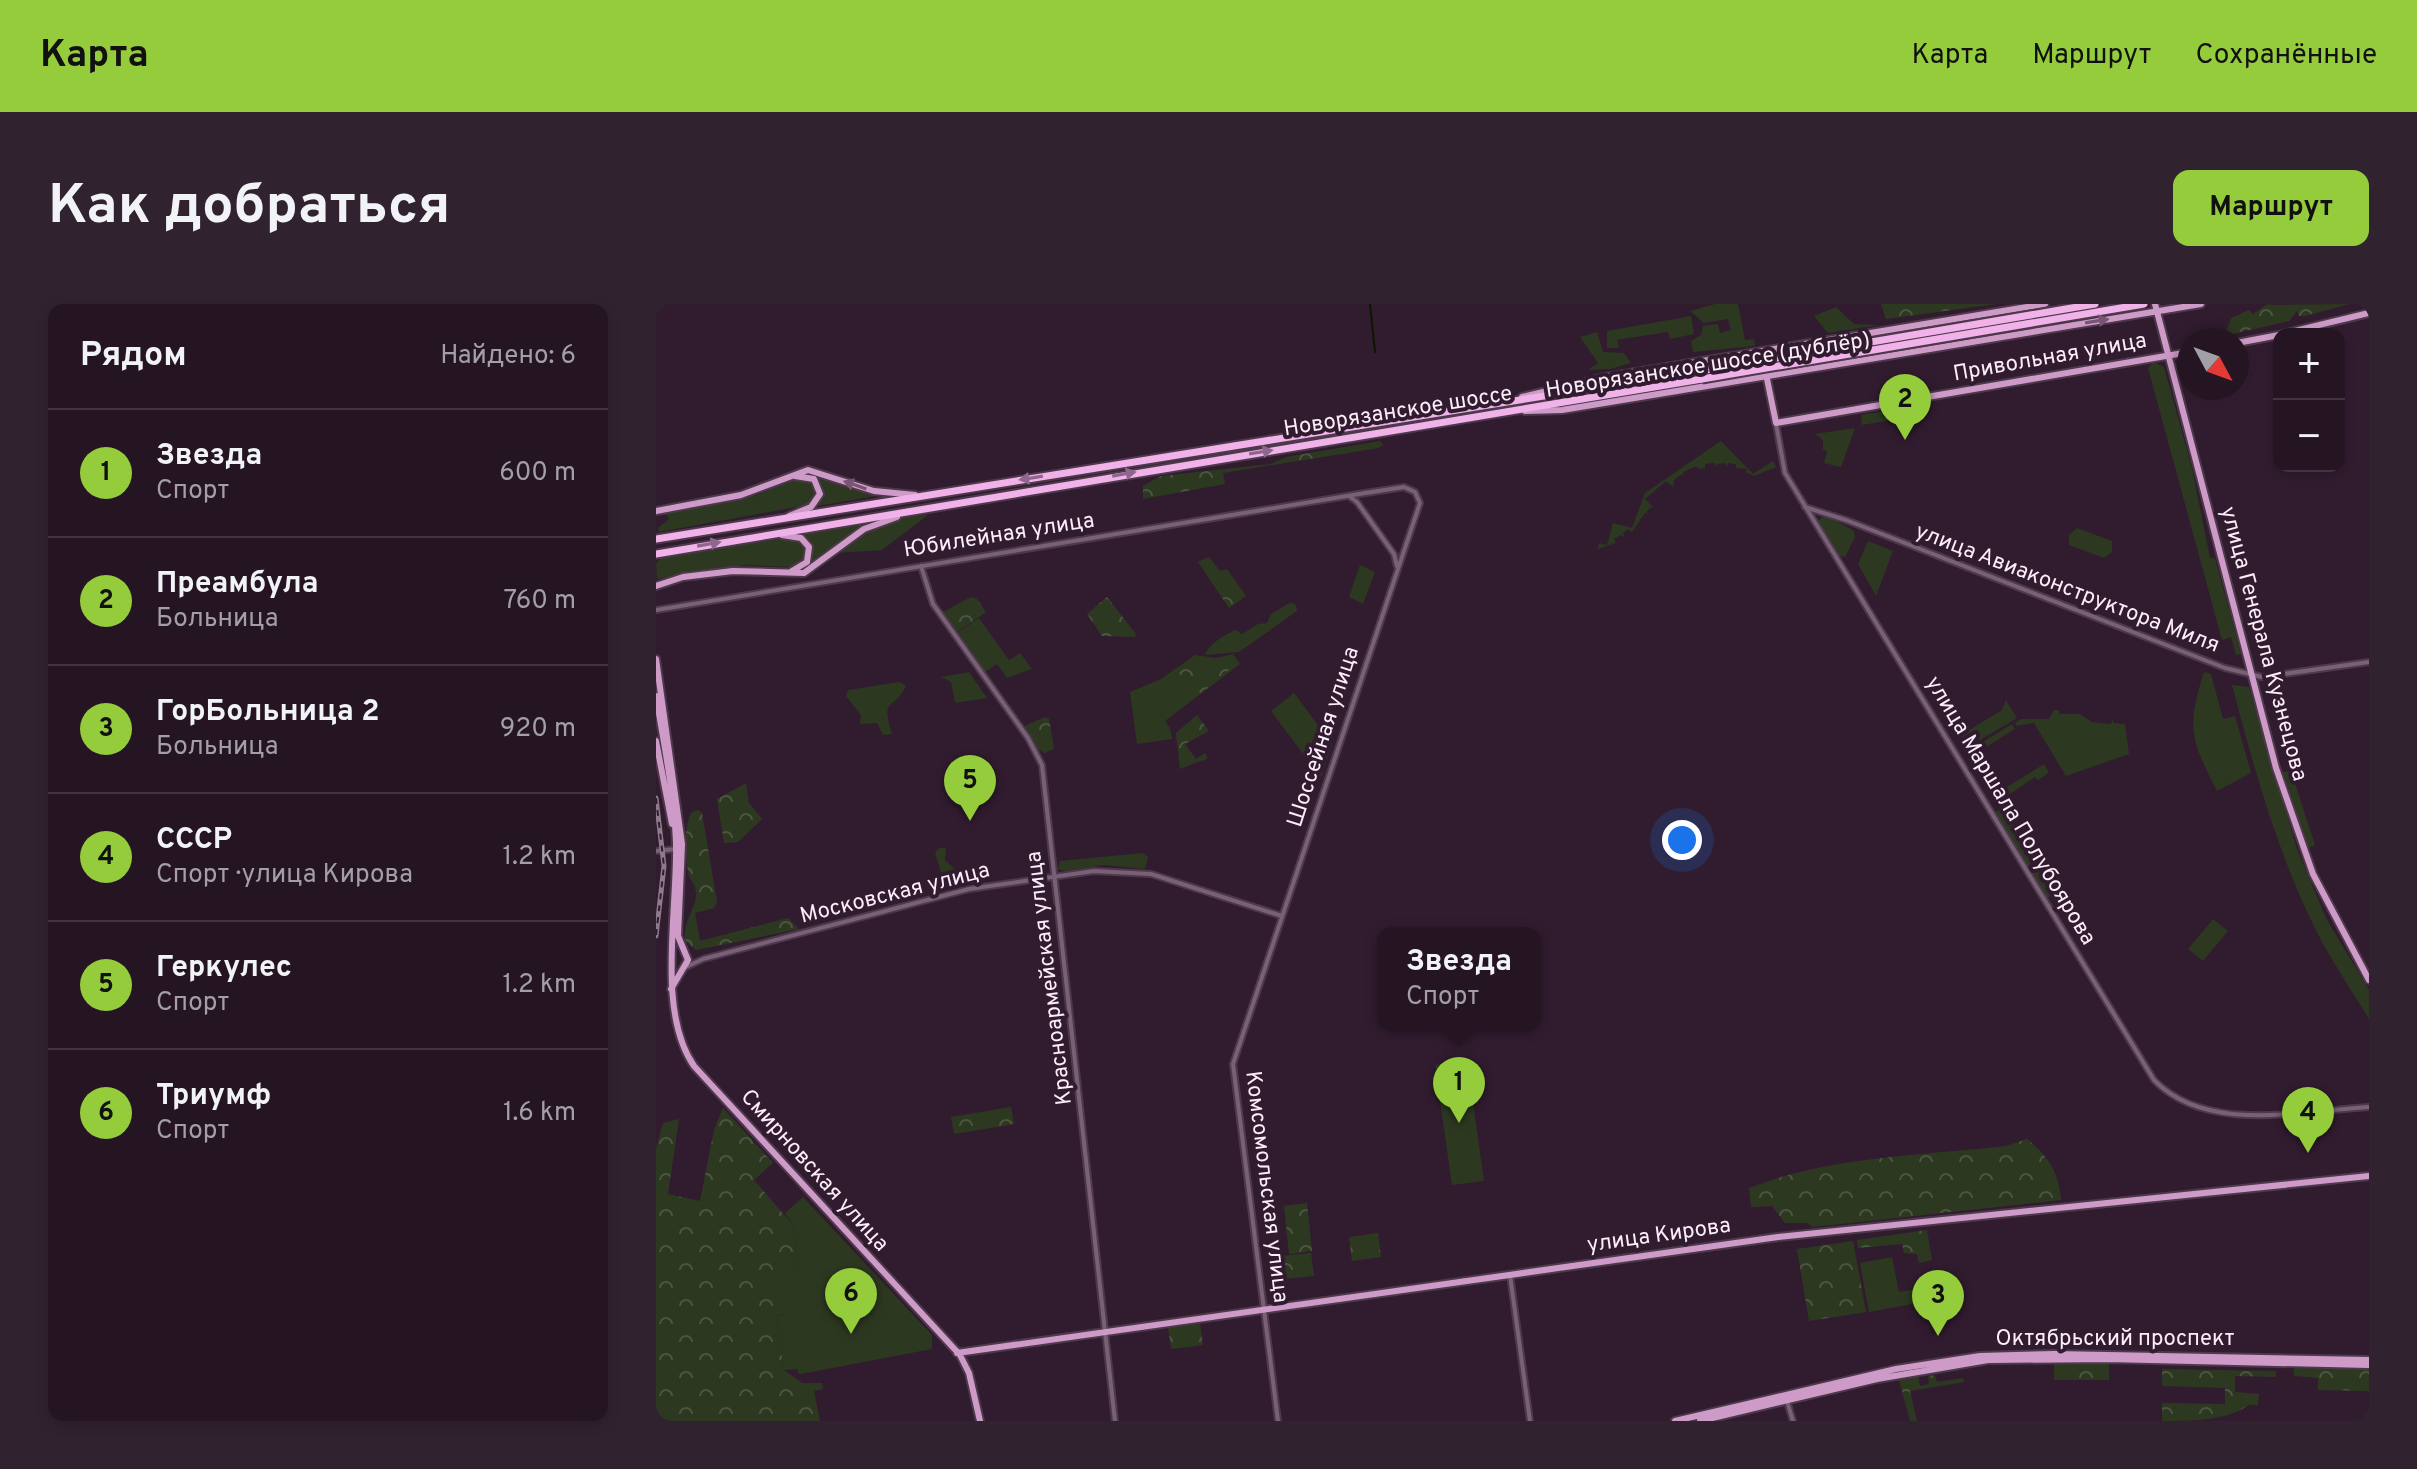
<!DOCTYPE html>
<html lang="ru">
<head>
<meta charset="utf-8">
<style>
  body { margin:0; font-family:Overpass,sans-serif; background:#312230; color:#f1f3f6 }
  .controls { position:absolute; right:24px; top:24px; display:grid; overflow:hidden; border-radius:16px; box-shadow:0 4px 12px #0003 }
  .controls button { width:72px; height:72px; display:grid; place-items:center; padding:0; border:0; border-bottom:2px solid #423441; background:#251523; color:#f1f3f6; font:40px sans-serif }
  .compass { position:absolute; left:1521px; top:24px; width:72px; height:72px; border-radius:50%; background:#251523; box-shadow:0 4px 12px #0003; rotate:131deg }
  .you { position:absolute; left:1026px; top:536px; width:28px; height:28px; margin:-20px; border:6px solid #fff; border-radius:50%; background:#1a73e8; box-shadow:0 0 0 12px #1a73e833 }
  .badge { display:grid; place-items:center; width:52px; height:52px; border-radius:50%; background:#95cc3b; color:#111; font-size:26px; font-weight:700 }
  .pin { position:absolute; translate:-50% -66px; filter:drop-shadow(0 2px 4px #0008) }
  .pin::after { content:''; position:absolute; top:42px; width:28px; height:24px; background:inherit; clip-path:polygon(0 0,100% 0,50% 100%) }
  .popup { position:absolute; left:721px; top:623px; width:164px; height:104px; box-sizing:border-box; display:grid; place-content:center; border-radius:16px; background:#251523; filter:drop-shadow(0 2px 6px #0005); font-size:26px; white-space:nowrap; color:#a39fa6 }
  .popup b { font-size:30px; color:#f1f3f6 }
  .popup::after { content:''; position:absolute; left:50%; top:100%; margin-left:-16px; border:16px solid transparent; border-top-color:#251523 }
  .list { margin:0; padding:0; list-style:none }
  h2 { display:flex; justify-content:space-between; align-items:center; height:104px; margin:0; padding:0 32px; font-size:34px }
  h2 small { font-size:26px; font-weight:400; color:#a39fa6 }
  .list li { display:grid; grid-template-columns:52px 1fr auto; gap:24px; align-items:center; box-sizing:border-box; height:128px; padding:0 32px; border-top:2px solid #423441 }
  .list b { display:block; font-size:30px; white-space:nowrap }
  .list p { margin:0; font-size:26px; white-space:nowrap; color:#a39fa6 }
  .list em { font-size:26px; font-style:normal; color:#a39fa6 }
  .map { position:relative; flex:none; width:1713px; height:1117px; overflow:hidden; border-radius:16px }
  header { display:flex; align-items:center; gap:48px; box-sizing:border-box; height:112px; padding:0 40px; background:#95cc3b; color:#111 }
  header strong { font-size:38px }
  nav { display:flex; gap:44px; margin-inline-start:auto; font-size:28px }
  .intro { display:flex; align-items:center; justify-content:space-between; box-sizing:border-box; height:192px; padding:0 48px }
  h1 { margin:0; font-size:56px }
  .button { padding:20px 36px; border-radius:16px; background:#95cc3b; color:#111; font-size:28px; font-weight:700 }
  main { display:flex; gap:48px; padding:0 48px }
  aside { flex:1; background:#251523; border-radius:16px; box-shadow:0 4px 12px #0003 }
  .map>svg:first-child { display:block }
  .green { fill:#2d3821 }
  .forest { fill:url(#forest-crowns) }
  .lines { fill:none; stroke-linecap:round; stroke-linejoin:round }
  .stream { stroke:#0d1602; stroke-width:2 }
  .minor-casing { stroke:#4d394b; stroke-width:8 }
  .major-casing { stroke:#4d394b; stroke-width:10 }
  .highway-casing { stroke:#4d394b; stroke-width:11 }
  .minor { stroke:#796076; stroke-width:4 }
  .major { stroke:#ce9bc8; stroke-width:6 }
  .highway { stroke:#f0b2e9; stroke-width:7 }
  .rail-casing { stroke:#8d7b8b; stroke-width:5 }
  .rail { stroke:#311c2f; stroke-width:2; stroke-dasharray:6; stroke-linecap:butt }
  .highway-bridge-casing { stroke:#4d394b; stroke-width:11; stroke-linecap:butt }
  .highway-bridge { stroke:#f0b2e9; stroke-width:7 }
  .oneway { fill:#785574 }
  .oneway2 { fill:#90678c }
  .labels { text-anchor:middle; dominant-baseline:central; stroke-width:8; stroke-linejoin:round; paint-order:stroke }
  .street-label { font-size:22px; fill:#fcedfa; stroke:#311c2f }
</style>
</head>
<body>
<header>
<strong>Карта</strong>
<nav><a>Карта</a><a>Маршрут</a><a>Сохранённые</a></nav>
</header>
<div class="intro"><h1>Как добраться</h1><a class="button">Маршрут</a></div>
<main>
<aside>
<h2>Рядом<small>Найдено: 6</small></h2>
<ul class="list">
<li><span class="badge">1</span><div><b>Звезда</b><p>Спорт</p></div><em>600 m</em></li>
<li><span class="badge">2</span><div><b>Преамбула</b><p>Больница</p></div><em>760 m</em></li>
<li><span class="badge">3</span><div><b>ГорБольница 2</b><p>Больница</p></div><em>920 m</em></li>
<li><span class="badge">4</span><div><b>СССР</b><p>Спорт · улица Кирова</p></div><em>1.2 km</em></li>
<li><span class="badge">5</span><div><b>Геркулес</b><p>Спорт</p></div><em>1.2 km</em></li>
<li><span class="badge">6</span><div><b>Триумф</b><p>Спорт</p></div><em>1.6 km</em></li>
</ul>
</aside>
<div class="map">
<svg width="1713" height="1117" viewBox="0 0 1713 1117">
  <defs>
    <pattern id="forest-crowns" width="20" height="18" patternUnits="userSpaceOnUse" patternTransform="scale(2)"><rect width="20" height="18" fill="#2d3821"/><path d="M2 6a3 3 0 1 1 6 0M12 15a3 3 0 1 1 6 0" fill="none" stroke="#4c5542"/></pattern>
  </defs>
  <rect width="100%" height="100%" fill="#311c2f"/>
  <path class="green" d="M 1059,0 L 1082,0 L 1089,36 L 1098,35 L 1099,42 L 1037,48 L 1035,37 L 1045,31 L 1047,22 L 1062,20 L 1064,29 L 1075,26 L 1072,15 L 1048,19 L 1034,7 Z
    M 1180,3 L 1198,20 L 1223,21 L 1172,29 L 1158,12 Z
    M 1035,12 L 1038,30 L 1014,35 L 1012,28 L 966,35 L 961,36 L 963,44 L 951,44 L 951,27 Z
    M 941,28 L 947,48 L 968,49 L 975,59 L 954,65 L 932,66 L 942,59 L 924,33 Z
    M 1497,58 L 1508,63 L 1536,164 L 1554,254 L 1559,254 L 1585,350 L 1580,351 L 1575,333 L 1566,336 L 1492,64 Z
    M 1269,100 L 1270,110 L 1206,121 L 1205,111 Z
    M 1199,124 L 1185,163 L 1168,159 L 1171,147 L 1167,146 L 1167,136 L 1159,130 Z
    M 1065,137 L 1097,170 L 1117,157 L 1120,163 L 1098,172 L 1090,168 L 1091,165 L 1080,164 L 1080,160 L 1072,159 L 1071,163 L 1069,159 L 1061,160 L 1061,163 L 1058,159 L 1049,160 L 1049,164 L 1043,165 L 1040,162 L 1027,168 L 1028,173 L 1026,170 L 1018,176 L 1017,183 L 1010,177 L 989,195 L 998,204 L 995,203 L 990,208 L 993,210 L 989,209 L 976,228 L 972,225 L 967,229 L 969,233 L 965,231 L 958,235 L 960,239 L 942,245 L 943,239 L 951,241 L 957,219 L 976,224 L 989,189 Z
    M 151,168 L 226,191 L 161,202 L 166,192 L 166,181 Z
    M 142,173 L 159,178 L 162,187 L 152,201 L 3,228 L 2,224 L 13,215 L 11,211 L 0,211 L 99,192 Z
    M 272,211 L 226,246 L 180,249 C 209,227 236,212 272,211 Z
    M 1170,211 L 1198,227 L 1199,233 L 1189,253 L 1180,250 L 1160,218 Z
    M 211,219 L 153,264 L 151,263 L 157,245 L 145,229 Z
    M 1421,224 L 1456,237 L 1456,248 L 1448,254 L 1413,241 L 1413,231 Z
    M 133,233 L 150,241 L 149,257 L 141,263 L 88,261 L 1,275 L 0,259 L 7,253 Z
    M 1212,237 L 1237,247 L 1220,292 L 1202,260 Z
    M 704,261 L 719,268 L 707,300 L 693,293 Z
    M 635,298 L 640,301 L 641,307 L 583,348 L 549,351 C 552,341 569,330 580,326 L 586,330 L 602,320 L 611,319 L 615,310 Z
    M 323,314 L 353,356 L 364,349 L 376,365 L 351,374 L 341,360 L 329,368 L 302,328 Z
    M 577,350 L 584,360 L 509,417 L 514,424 L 549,401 L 514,424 L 516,435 L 481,440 L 474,388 L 505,375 L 539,351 L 560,354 Z
    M 313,368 L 331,394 L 299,399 L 295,378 L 285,373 Z
    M 1548,368 L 1555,370 L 1567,415 L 1579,412 L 1595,469 L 1561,487 C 1535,436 1530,424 1548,368 Z
    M 244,378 L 250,382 C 238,407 224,392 236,430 L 227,431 L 221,419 L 204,420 L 205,411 L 190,392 L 192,386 Z
    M 1576,381 L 1593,383 L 1641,545 L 1671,616 L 1713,686 L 1713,715 C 1693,682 1670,649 1654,614 C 1619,540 1597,461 1576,381 Z
    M 638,389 L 676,440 L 665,474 L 615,407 Z
    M 1350,396 L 1361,414 L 1312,443 L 1305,431 L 1346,406 Z
    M 1398,406 L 1403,406 L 1403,410 L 1424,410 L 1436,418 L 1455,420 L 1456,415 L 1458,419 L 1469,420 L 1473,450 L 1410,472 L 1378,419 L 1361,422 L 1359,419 L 1365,415 L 1393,415 Z
    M 1356,420 L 1359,425 L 1322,448 L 1346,486 L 1388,460 L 1393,469 L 1382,476 L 1379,473 L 1348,494 L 1347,498 L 1314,446 Z
    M 1635,467 L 1659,541 L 1652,544 L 1627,468 Z
    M 1347,503 L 1399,590 L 1391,594 L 1339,509 Z
    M 283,544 L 290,544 L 289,556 L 305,571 L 320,569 L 321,578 L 301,584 L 289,581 L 279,549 Z
    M 487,549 L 492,553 L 489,565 L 448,561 L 410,567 L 401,565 L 404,557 Z
    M 1557,615 L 1572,627 L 1547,657 L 1532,645 Z
    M 811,756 L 828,877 L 796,881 L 779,761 Z
    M 147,893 L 276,1031 L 276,1045 L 150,1069 L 143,1070 L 141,1065 L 128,1066 L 120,1012 L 127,1011 L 119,970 L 142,966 L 138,922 L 129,909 Z
    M 1236,953 L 1243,988 L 1275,982 L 1278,996 L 1213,1008 L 1204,959 Z"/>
  <path class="forest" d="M 1225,0 L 1340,0 L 1230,15 Z
    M 1612,0 L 1618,1 L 1693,0 L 1649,12 L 1643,12 L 1641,7 L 1633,17 L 1576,30 L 1571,26 L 1575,14 L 1593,6 L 1597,10 Z
    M 724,137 L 727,141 L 722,144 L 567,169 L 569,180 L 487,195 L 487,182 L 505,172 L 615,160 L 630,153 Z
    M 553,253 L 564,267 L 571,265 L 590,292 L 573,304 L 542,258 Z
    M 315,293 L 321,295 L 330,308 L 301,328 L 287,308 Z
    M 451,293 L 480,330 L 479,333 L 446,332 L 431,310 Z
    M 542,355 L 566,357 L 573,366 L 547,388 L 539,390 L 522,368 Z
    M 541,411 L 553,427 L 529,440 L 540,455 L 549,449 L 552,454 L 524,465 L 520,429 Z
    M 389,413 L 393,415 L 398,445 L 389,449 L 381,445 L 369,422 Z
    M 90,479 L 93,499 L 106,515 L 82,538 L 68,539 L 61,495 Z
    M 42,506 L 46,509 L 61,598 L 58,604 L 39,609 L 44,637 L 132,614 L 143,625 L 40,646 L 30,638 C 24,616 45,603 39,583 C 38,579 34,576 33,572 C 29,556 27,521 36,508 Z
    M 355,803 L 358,820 L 298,830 L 295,813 Z
    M 67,804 L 117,859 L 98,876 L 138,922 L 142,966 L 120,971 L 127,1010 L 120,1012 L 128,1066 L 146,1079 L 166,1079 L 167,1085 L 158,1087 L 164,1117 L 0,1117 L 0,844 L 7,819 L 23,815 L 12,890 L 44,897 L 58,826 Z
    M 1371,835 C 1392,852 1403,868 1405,896 L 1157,923 L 1151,919 L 1129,919 L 1116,902 L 1095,903 L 1093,884 C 1175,852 1263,852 1350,842 Z
    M 651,899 L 656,947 L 633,950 L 628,902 Z
    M 1271,926 L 1276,956 L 1263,959 L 1261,950 L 1248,949 L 1246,940 L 1202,944 L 1201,936 Z
    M 722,929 L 725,953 L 696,957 L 693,933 Z
    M 1197,937 L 1210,1008 L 1153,1017 L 1141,945 Z
    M 655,949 L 658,972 L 627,975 L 625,952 Z
    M 544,1020 L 547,1041 L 515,1045 L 512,1024 Z
    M 1398,1060 L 1453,1060 L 1453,1076 L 1398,1076 Z
    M 1638,1064 L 1713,1065 L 1713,1087 L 1662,1086 L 1662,1074 L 1638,1072 Z
    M 1506,1065 L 1620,1067 L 1620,1073 L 1579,1072 L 1579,1088 L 1603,1090 L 1602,1101 L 1593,1101 C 1570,1117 1536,1117 1506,1117 L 1506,1099 L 1569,1100 L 1569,1084 L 1506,1082 Z
    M 1279,1071 L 1281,1078 L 1307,1074 L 1308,1078 L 1254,1087 L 1261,1117 L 1254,1117 L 1243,1076 L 1262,1072 L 1264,1082 L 1273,1080 L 1272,1072 Z"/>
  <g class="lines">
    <path class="stream" d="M 714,0 L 719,48"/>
    <defs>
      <path id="minor" d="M 1120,120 L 1129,169 L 1498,776 C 1550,830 1645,807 1713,803
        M 693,192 L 701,198 L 738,250 L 741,262
        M 1149,203 L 1190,216 L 1569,364 L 1606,373 L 1713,358
        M 265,262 L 277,300 L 372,434 L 386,461 L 459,1117
        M 0,306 L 703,190 L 748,183 L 759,188 L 764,199 L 577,760 L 622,1117
        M 0,547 L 20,545
        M 30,663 L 47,655 L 313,585 L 438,567 L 495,570 L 626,612
        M 854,971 L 874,1117
        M 1131,1097 L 1137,1117"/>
      <path id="major" d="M 1499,0 L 1620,464 L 1657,570 L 1713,676
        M 1626,30 L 1713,9
        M 1581,39 L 1623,31
        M 1110,70 L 1120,119 L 1533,48
        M 866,93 L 944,74 L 1389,0
        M 869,107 L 906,106 L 1545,0
        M 0,207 L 85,191 L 152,166 L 218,187 L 259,191
        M 133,212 L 155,203 L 164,190 L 158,175 L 139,172
        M 126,231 L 145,234 L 153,243 L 151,258 L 136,267
        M 0,282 L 27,273 L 77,267 L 148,269 L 208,225 L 241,213
        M 0,355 L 26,540 L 22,632 L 32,656 L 15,685
        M 0,392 C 8,440 18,489 20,538 C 22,606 0,707 38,762 L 304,1051 L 313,1069 L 324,1117
        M 0,437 L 16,520
        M 301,1049 L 1122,933 L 1713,872
        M 1019,1117 L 1240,1065 L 1324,1052 L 1399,1050 L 1713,1056
        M 1044,1117 L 1221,1075 L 1332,1056 L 1452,1055 L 1713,1061"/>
      <path id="highway" d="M 0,235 L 1044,67
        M 0,250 L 1046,75"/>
    </defs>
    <use href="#minor" class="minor-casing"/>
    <use href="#major" class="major-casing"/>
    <use href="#highway" class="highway-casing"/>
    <use href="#minor" class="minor"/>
    <use href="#major" class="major"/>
    <use href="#highway" class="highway"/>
    <defs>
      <path id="rail" d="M 0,494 L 8,562 L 0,632"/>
    </defs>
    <use href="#rail" class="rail-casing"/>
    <use href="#rail" class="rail"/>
    <defs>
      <path id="highway-bridge" d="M 1044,67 L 1439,0
        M 1046,75 L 1488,0"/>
    </defs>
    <use href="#highway-bridge" class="highway-bridge-casing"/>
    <use href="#highway-bridge" class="highway-bridge"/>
  </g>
  <defs><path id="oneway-solid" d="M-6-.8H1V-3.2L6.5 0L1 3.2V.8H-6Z" transform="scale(2)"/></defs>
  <g class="oneway">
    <use href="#oneway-solid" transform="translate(1441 17) rotate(-9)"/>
    <use href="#oneway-solid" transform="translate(199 181) rotate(-161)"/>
  </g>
  <g class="oneway2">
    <use href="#oneway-solid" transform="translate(605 148) rotate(-9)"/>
    <use href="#oneway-solid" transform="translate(468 170) rotate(-10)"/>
    <use href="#oneway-solid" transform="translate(375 174) rotate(171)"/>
    <use href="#oneway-solid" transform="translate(53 240) rotate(-10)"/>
  </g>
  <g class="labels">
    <g class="street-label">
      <text transform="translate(1394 54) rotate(-10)">Привольная улица</text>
      <text transform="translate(1052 62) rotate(-9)">Новорязанское шоссе (дублёр)</text>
      <text transform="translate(742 108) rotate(-9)">Новорязанское шоссе</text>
      <text transform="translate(343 232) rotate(-9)">Юбилейная улица</text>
      <text transform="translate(1411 285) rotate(21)">улица Авиаконструктора Миля</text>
      <text transform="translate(1607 340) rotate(75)">улица Генерала Кузнецова</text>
      <text transform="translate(668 433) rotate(-72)">Шоссейная улица</text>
      <text transform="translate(1354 507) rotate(59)">улица Маршала Полубоярова</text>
      <text transform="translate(239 590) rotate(-14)">Московская улица</text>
      <text transform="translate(394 674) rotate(-97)">Красноармейская улица</text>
      <text transform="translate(158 867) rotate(48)">Смирновская улица</text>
      <text transform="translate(610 883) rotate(83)">Комсомольская улица</text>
      <text transform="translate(1003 932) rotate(-8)">улица Кирова</text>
      <text x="1459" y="1035">Октябрьский проспект</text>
    </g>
  </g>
</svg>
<div class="controls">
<button>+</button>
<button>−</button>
</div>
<svg class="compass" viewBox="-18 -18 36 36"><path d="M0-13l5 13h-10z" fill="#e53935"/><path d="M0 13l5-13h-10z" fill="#a39fa6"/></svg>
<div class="you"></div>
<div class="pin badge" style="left:803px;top:819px">1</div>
<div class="popup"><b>Звезда</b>Спорт</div>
<div class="pin badge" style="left:1249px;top:136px">2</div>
<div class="pin badge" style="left:1282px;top:1032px">3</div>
<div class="pin badge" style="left:1652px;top:849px">4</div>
<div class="pin badge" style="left:314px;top:517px">5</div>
<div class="pin badge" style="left:195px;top:1030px">6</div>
</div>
</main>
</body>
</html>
